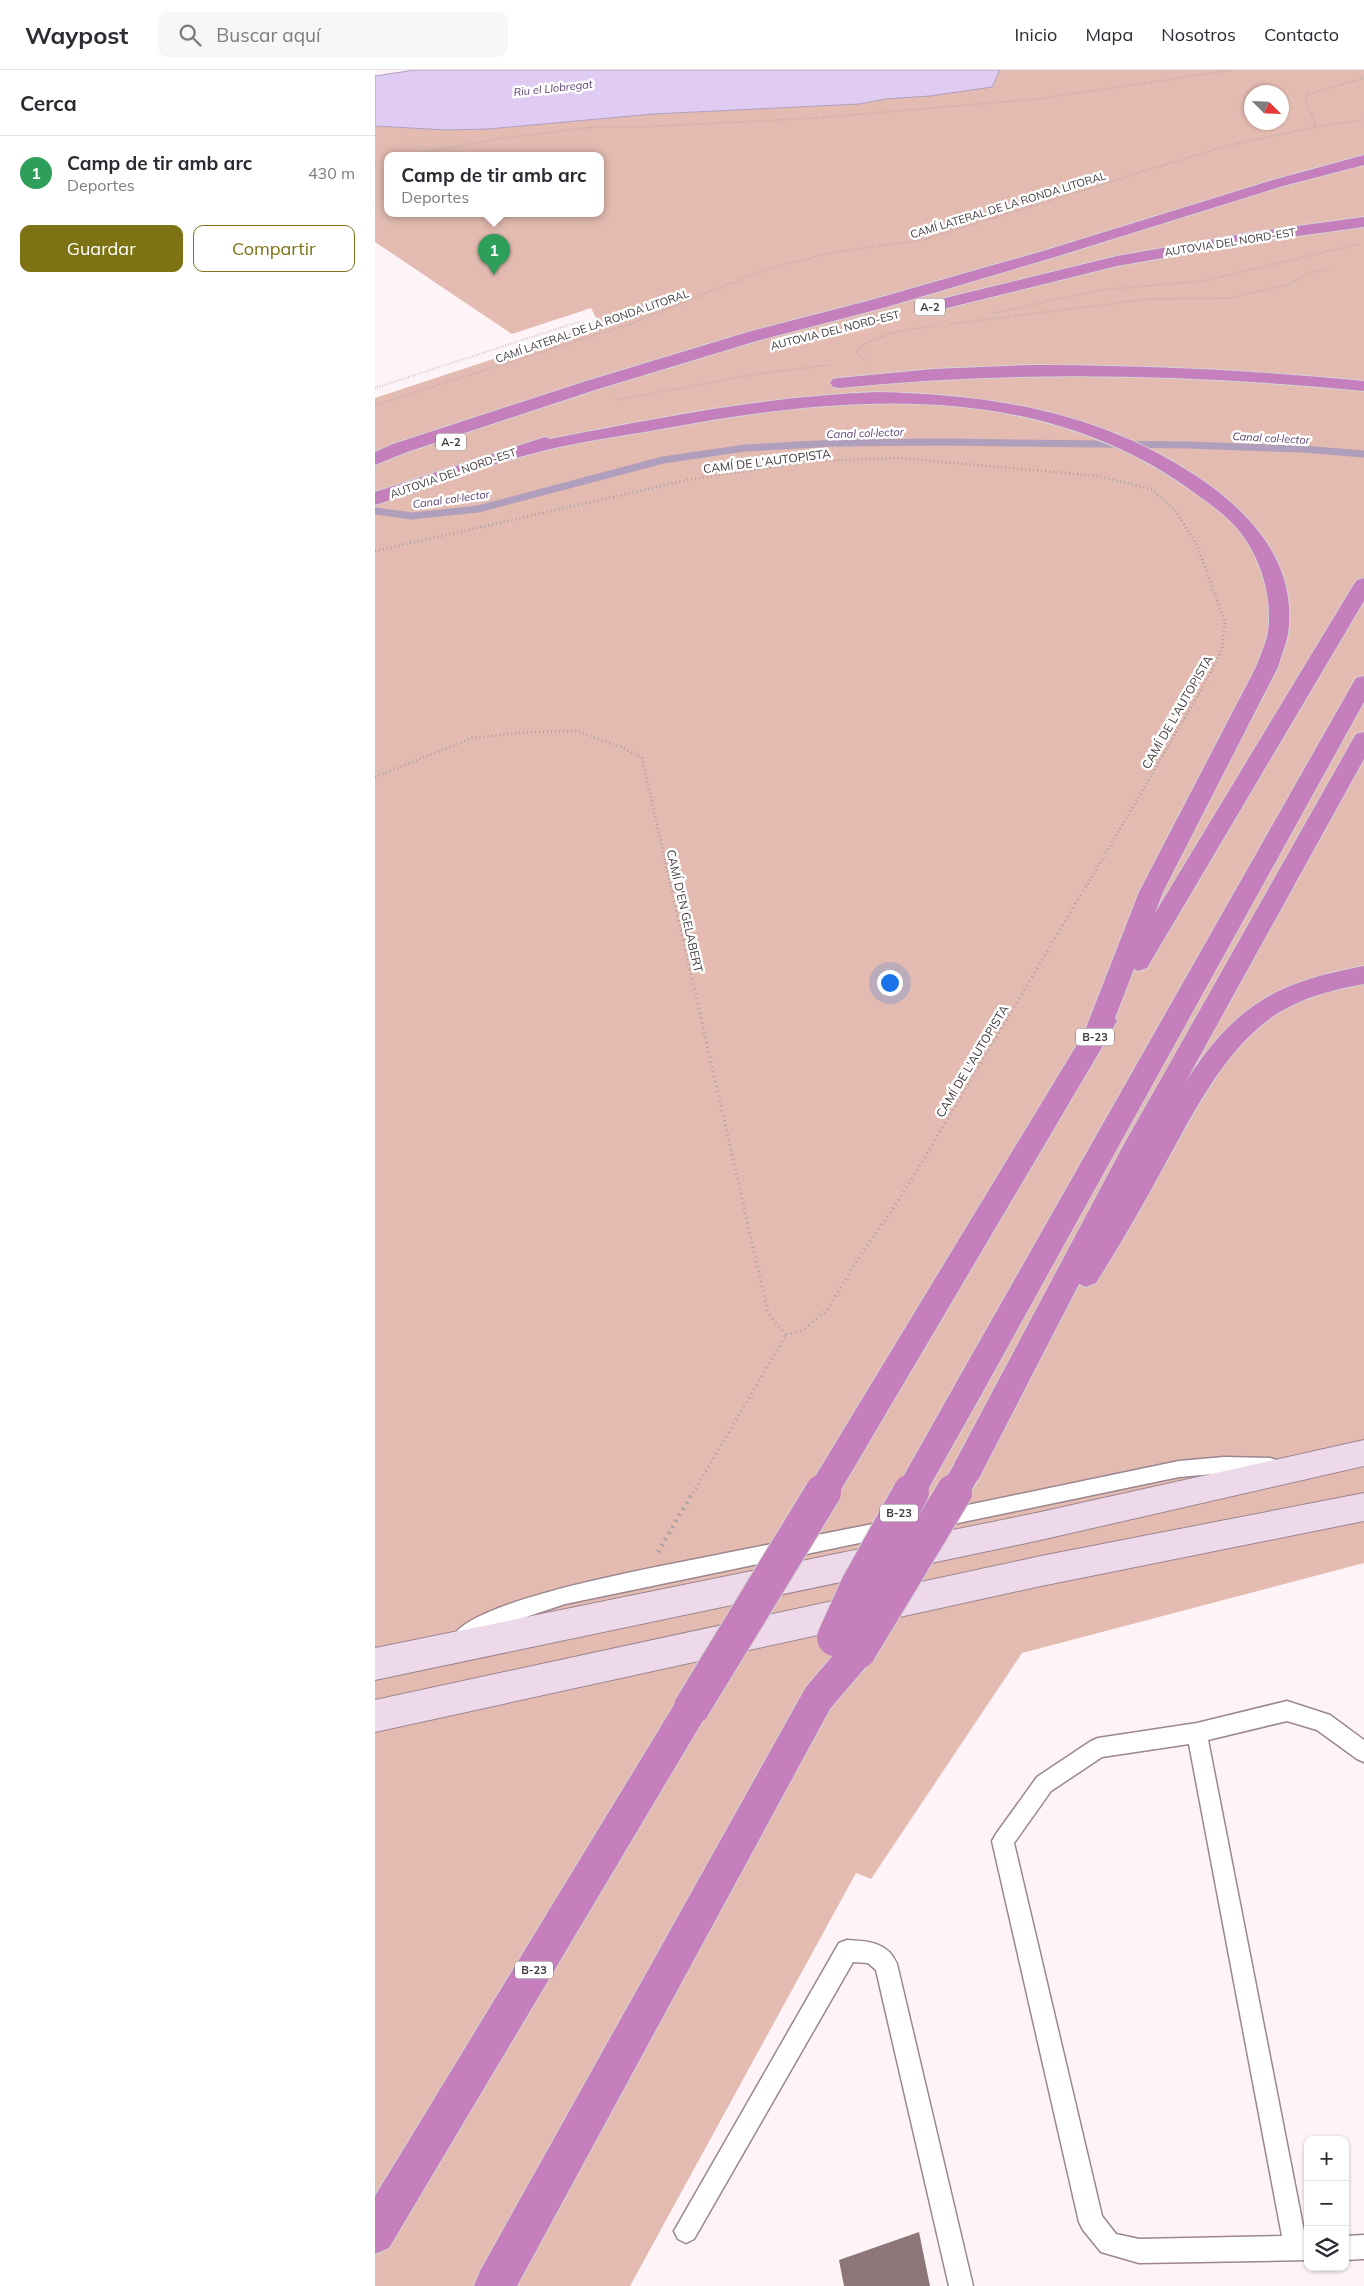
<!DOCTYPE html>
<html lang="es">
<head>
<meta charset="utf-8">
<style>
  body { margin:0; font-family:Mulish,sans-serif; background:#f7f7f7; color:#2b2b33 }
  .controls { position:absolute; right:15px; bottom:15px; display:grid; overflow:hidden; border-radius:10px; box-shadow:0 1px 4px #0004 }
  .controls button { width:45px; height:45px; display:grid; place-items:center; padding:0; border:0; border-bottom:1px solid #e1e1e2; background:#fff; color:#2b2b33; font:25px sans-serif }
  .compass { position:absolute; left:869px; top:15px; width:45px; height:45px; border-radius:50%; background:#fff; box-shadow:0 1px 4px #0004; rotate:114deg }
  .you { position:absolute; left:514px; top:912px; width:18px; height:18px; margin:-12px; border:4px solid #fff; border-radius:50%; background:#1a73e8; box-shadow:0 0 0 8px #1a73e833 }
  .badge { display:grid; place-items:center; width:32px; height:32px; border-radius:50%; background:#7d7314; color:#fff; font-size:16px; font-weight:700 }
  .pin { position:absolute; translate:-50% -41px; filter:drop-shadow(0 1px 2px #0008) }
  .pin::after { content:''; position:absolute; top:26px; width:18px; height:15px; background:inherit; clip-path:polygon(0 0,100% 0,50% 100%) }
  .popup { position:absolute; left:9px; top:82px; width:220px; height:65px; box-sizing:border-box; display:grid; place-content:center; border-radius:10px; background:#fff; filter:drop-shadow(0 1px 4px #0005); font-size:16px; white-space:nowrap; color:#7c7c81 }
  .popup b { font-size:19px; color:#2b2b33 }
  .popup::after { content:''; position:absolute; left:50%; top:100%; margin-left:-10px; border:10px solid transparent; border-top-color:#fff }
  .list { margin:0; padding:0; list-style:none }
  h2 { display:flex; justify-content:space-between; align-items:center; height:65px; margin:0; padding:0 20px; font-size:21px }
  h2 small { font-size:16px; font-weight:400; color:#7c7c81 }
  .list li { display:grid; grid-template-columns:32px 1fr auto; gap:15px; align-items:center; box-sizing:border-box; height:75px; padding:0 20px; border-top:1px solid #e1e1e2 }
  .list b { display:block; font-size:19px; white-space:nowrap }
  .list p { margin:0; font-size:16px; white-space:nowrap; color:#7c7c81 }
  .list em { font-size:16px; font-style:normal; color:#7c7c81 }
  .actions { display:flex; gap:10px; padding:15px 20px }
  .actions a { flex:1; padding:11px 0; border:1px solid #7d7314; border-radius:10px; text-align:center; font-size:18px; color:#7d7314 }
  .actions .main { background:#7d7314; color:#fff }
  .icon { flex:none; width:28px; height:28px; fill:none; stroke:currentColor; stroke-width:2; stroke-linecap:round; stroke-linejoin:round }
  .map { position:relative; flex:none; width:989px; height:2216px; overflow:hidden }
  header { display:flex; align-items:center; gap:30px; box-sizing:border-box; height:70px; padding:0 25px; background:#fff; border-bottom:1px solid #e1e1e2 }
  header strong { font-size:24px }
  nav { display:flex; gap:28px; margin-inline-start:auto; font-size:18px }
  .search { width:350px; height:45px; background:#f7f7f7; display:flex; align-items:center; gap:12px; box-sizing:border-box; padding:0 18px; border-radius:10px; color:#7c7c81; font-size:19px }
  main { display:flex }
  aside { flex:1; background:#fff }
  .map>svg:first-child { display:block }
  .green { fill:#e3bbb0; fill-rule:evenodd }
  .water { fill:#e0cbf3; stroke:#b09fbc }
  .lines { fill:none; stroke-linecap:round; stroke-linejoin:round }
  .stream { stroke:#b09fbc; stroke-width:7 }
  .building { fill:#8d7677 }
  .service-casing { stroke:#9c868f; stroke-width:3 }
  .secondary-casing { stroke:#9c868f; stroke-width:2 }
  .motorway-casing { stroke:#d5d3d4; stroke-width:2 }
  .path-far3 { stroke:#aba1a5; stroke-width:2; stroke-dasharray:0.5 2; stroke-linecap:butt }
  .path-far2 { stroke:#aba1a5; stroke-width:2.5; stroke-dasharray:1 3; stroke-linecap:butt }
  .path-far1 { stroke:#aba1a5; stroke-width:3; stroke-dasharray:1 4; stroke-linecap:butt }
  .path { stroke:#aba1a5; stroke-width:4.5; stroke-dasharray:2 5; stroke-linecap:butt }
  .service { fill:#fff; fill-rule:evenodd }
  .secondary { fill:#eed9eb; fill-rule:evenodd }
  .motorway { fill:#c57fbd; fill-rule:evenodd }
  .motorway-bridge-far1-casing { stroke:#d5d3d4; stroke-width:30; stroke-linecap:butt }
  .motorway-bridge-casing { stroke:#d5d3d4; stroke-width:38; stroke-linecap:butt }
  .motorway-bridge-far1 { stroke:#c57fbd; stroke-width:28 }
  .motorway-bridge { stroke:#c57fbd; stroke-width:36 }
  .labels { text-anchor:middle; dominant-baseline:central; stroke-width:5; stroke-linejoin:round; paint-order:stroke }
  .far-water-label { font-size:11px; font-style:italic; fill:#5e4175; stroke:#fff }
  .far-street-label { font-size:11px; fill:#41383b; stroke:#fff }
  .shield { fill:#fff; stroke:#7a7476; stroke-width:1 }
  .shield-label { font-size:11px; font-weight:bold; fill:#41383b }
  .street-label { font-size:12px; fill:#41383b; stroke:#fff }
</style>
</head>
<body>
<header>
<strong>Waypost</strong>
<div class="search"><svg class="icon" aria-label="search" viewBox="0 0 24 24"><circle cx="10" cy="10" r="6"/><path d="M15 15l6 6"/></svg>Buscar aquí</div>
<nav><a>Inicio</a><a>Mapa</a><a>Nosotros</a><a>Contacto</a></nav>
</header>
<main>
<aside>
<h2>Cerca<small></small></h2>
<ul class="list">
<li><span class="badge" style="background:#2e9e5b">1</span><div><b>Camp de tir amb arc</b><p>Deportes</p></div><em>430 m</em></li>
</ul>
<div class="actions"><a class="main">Guardar</a><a>Compartir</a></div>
</aside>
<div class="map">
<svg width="989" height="2216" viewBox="0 0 989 2216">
  <rect width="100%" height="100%" fill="#fef4f8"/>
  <path class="green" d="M 625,0 L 989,0 L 989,1493 L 647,1583 L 496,1809 L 481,1803 L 255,2216 L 0,2216 L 0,328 L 224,254 L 216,238 L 137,264 L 0,172 L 0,56 L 71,60 L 113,59 L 278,44 L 484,34 L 510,29 L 617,17 ZM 876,22 L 906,22 L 906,52 L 876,52 ZM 13,86 L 225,86 L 225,144 L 13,144 Z"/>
  <path class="water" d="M 40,0 L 625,0 L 617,17 L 555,26 L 510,29 L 484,34 L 278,44 L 113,59 L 71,60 L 0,56 L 0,6 Z"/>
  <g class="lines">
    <path class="stream" d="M 0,441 L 37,446 L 103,439 L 288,390 L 370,378 L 461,373 L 568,372 L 812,375 L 927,379 L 989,384"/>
  </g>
  <path class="building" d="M 544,2162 L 555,2216 L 469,2216 L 464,2190 Z"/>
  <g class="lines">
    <defs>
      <path id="service" d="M 849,1387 L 895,1388 L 901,1390 L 904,1396 L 901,1402 L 895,1404 L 849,1403 L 804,1407 L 564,1457 L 557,1455 L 555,1449 L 557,1443 L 564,1441 L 804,1391 Z
        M 513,1451 L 520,1453 L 522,1459 L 520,1465 L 513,1467 L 190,1534 L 142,1550 L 88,1576 L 81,1573 L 78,1567 C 96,1528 300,1494 346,1484 C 402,1473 457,1462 513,1451 Z
        M 912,1631 L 955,1645 L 989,1670 L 989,1692 L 982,1689 L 942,1660 L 912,1651 L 833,1670 L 930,2166 L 933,2166 L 933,2190 L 764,2193 L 726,2182 L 708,2160 L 704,2152 L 617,1771 L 621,1764 L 662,1707 L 716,1671 L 723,1668 L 822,1653 ZM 814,1674 L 907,2166 L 764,2169 L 741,2164 L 727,2146 L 639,1773 L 676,1721 L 727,1687 Z
        M 472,1870 C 493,1871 513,1872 522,1894 L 598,2216 L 574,2216 L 501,1900 L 493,1893 L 478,1892 L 319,2169 L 311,2173 L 303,2169 L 299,2161 L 464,1873 Z
        M 989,2165 L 989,2189 L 970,2190 L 970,2166 Z"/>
      <path id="secondary" d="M 989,1370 L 989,1396 L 661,1471 L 0,1610 L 0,1578 L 661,1443 Z
        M 989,1423 L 989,1451 L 666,1516 L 0,1662 L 0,1630 L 666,1486 Z"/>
      <path id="motorway" d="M 989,85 L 989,95 L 908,116 L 680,187 L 508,238 L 385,270 L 220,320 L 32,382 L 0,395 L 0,382 L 18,374 L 208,312 L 373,262 L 496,230 L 668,181 L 898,110 Z
        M 989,147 L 989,157 L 879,172 L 742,196 L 564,240 L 558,239 L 556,235 L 558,231 L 742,186 L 879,162 Z
        M 653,295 C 765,295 877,300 989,311 L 989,321 C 814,304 639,300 464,318 L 458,317 L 455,313 L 458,309 L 464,308 L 558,299 Z
        M 503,322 C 626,325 736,344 837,417 C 885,453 922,501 913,564 C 911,575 906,586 903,597 L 788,822 L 780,843 L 979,514 L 982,510 L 989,508 L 989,531 L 772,898 L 763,901 L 759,899 L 740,948 L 742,951 L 729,974 L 460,1430 L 449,1434 L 438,1430 L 433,1420 L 438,1410 L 709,963 L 764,822 L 881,597 C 885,587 889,577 892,567 C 899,535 888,493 868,466 C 856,449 838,436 821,424 C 663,307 468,325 286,359 C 243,367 198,372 156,384 C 117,394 78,407 40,420 C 26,425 14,431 0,435 L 0,422 L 170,367 L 175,369 C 284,348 392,326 503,322 Z
        M 989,606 L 989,632 L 604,1329 L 593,1333 L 582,1329 L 578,1320 L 582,1311 L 978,613 L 981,608 Z
        M 989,662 L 989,689 L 810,1013 C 859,936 901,912 989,896 L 989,914 C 957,920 928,927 900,945 C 848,981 818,1044 788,1098 C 767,1137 745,1175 721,1213 L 711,1217 L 704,1214 L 602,1412 L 591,1416 L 580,1412 L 575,1402 L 580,1392 L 748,1076 L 978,669 L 981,664 Z
        M 483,1565 L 495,1570 L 500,1581 L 495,1592 L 455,1639 L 142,2216 L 99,2216 L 105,2201 L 431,1617 L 471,1570 Z
        M 317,1621 L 329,1625 L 334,1637 L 329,1649 L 14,2178 L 0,2184 L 0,2126 L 305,1625 Z"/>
    </defs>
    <use href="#service" class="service-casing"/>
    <use href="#secondary" class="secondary-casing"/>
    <use href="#motorway" class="motorway-casing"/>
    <path class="path-far3" d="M 940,57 L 939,48 L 930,31 L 933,24 L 989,8
      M 26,86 L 122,69 L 219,57 L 267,57 L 439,48 L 663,29 L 857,0
      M 0,92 L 13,89
      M 619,243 L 726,220 L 828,211 L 983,174
      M 576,254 L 774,229 L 854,228 L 913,215 L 935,202 L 959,199
      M 491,291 L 481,281 C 504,262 534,259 563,256
      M 0,318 L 203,252
      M 241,330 L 382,304 L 454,295
      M 0,335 L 255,254 L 382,203 L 418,192 L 461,182 L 548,170 L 847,77 L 940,57 L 989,50"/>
    <path class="path-far2" d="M 0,481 L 313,410 L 438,391 L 524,388 L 723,406 L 778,420 L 800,440 L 822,475 L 850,552 L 847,579 L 833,608 L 711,817
      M 0,707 L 97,668 L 155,662 L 202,661 L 246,677 L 267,688 L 296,817"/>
    <path class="path-far1" d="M 296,816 L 393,1243 L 411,1265
      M 411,1265 L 427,1261 L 452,1240 L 481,1192 L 529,1122 L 711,816
      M 318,1423 L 411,1265"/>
    <path class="path" d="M 283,1482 L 318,1422"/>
    <use href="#service" class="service"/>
    <use href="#secondary" class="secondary"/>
    <use href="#motorway" class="motorway"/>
    <defs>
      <path id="motorway-bridge-far1" d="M 447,1423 L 449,1420
        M 535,1423 L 593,1320
        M 578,1423 L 591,1402"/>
      <path id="motorway-bridge" d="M 460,1568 L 484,1515 L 536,1422
        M 483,1581 L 579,1422
        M 317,1637 L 448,1422"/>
    </defs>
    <use href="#motorway-bridge-far1" class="motorway-bridge-far1-casing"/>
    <use href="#motorway-bridge" class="motorway-bridge-casing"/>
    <use href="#motorway-bridge-far1" class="motorway-bridge-far1"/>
    <use href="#motorway-bridge" class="motorway-bridge"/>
  </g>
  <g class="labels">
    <g class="far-water-label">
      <text transform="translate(178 18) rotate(-6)">Riu el Llobregat</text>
      <text transform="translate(490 363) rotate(-2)">Canal col·lector</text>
      <text transform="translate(896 368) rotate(3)">Canal col·lector</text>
      <text transform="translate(76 429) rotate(-8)">Canal col·lector</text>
    </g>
    <g class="far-street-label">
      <text transform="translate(633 135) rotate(-17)">CAMÍ LATERAL DE LA RONDA LITORAL</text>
      <text transform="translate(855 172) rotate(-9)">AUTOVIA DEL NORD-EST</text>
      <text transform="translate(217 256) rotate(-19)">CAMÍ LATERAL DE LA RONDA LITORAL</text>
      <text transform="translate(460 260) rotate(-14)">AUTOVIA DEL NORD-EST</text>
      <text transform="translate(78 403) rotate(-19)">AUTOVIA DEL NORD-EST</text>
    </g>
    <g class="shield">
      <rect x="540" y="228.5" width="30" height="17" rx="4"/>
      <rect x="61" y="363.5" width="30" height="17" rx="4"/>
      <rect x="701" y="958.5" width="38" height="17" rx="4"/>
      <rect x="505" y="1434.5" width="38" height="17" rx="4"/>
      <rect x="140" y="1891.5" width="38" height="17" rx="4"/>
    </g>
    <g class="shield-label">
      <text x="555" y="237">A-2</text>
      <text x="76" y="372">A-2</text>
      <text x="720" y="967">B-23</text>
      <text x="524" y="1443">B-23</text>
      <text x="159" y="1900">B-23</text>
    </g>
    <g class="street-label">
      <text transform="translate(392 391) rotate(-7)">CAMÍ DE L'AUTOPISTA</text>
      <text transform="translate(802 642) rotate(-60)">CAMÍ DE L'AUTOPISTA</text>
      <text transform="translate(310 841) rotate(77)">CAMÍ D'EN GELABERT</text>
      <text transform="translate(597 991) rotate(-59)">CAMÍ DE L'AUTOPISTA</text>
    </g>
  </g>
</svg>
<div class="controls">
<button>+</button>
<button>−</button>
<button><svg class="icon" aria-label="layers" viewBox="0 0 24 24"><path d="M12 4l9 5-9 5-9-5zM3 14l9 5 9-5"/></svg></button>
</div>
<svg class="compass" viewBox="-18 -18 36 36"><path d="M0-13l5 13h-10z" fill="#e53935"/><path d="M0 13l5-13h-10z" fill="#7c7c81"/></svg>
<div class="you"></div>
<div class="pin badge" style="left:119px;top:205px;background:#2e9e5b">1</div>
<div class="popup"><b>Camp de tir amb arc</b>Deportes</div>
</div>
</main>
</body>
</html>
